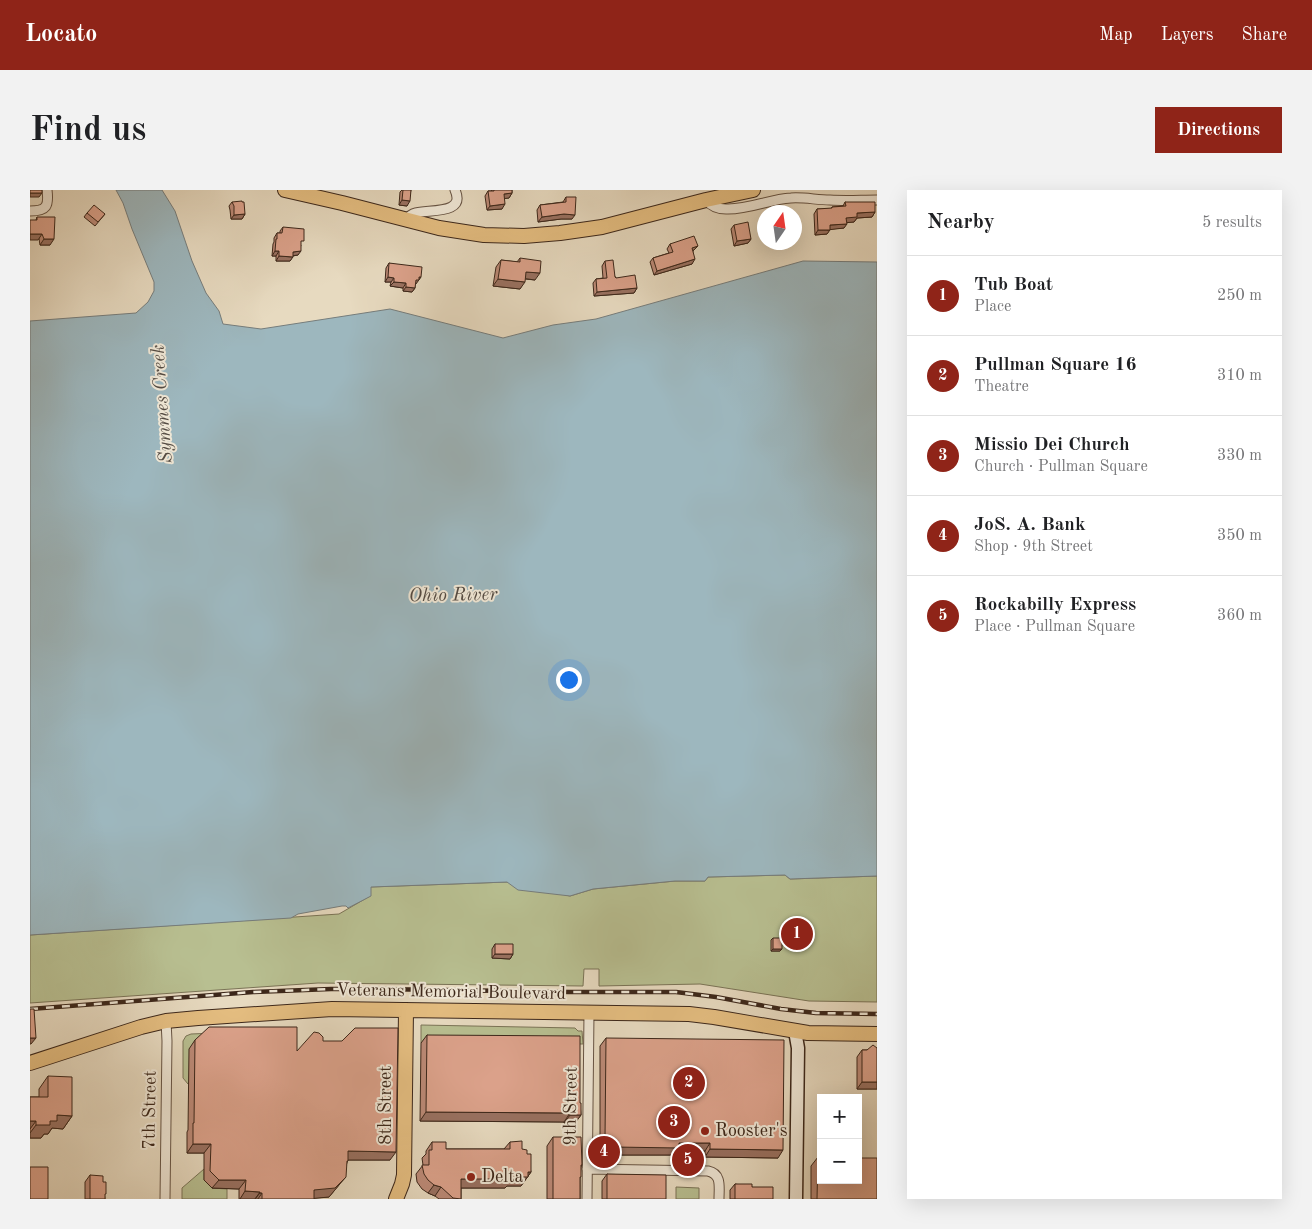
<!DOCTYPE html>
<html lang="en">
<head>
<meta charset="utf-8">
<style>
  body { margin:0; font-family:"Old Standard TT",serif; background:#f2f2f2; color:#202124 }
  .controls { position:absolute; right:15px; bottom:15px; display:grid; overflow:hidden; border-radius:0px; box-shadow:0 5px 20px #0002 }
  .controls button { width:45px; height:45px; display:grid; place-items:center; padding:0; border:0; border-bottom:1px solid #e0e0e0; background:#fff; color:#202124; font:25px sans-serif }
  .compass { position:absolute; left:727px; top:15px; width:45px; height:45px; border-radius:50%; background:#fff; box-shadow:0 5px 20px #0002; rotate:13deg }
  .you { position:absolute; left:538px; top:489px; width:18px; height:18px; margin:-12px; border:4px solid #fff; border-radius:50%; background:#1a73e8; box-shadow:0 0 0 8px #1a73e833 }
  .badge { display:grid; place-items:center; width:32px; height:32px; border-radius:50%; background:#8f2418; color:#fff; font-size:16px; font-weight:700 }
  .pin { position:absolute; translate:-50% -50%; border:2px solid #fff; box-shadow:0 1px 5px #0006 }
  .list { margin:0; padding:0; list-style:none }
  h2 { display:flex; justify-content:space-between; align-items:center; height:65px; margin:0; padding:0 20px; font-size:21px }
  h2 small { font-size:16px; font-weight:400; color:#757577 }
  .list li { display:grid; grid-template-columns:32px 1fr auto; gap:15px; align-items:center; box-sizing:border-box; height:80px; padding:0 20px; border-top:1px solid #e0e0e0 }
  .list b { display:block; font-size:19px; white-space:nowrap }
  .list p { margin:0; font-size:16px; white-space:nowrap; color:#757577 }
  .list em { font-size:16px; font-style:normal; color:#757577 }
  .map { position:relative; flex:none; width:847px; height:1009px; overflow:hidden; border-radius:0px }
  header { display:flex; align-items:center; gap:30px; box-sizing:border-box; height:70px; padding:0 25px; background:#8f2418; color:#fff }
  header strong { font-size:24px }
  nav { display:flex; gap:28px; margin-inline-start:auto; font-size:18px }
  .intro { display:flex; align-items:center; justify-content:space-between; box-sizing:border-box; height:120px; padding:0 30px }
  h1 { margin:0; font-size:35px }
  .button { padding:12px 22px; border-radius:0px; background:#8f2418; color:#fff; font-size:18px; font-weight:700 }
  main { display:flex; gap:30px; padding:0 30px }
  aside { flex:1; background:#fff; border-radius:0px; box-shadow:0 5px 20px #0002 }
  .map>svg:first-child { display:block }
  .green { fill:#b8bf91; stroke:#7a7356 }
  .water { fill:#9db7be; stroke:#767d7c }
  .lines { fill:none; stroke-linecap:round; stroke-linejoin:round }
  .street-casing { stroke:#675444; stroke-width:11 }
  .secondary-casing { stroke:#3c271a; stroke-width:15 }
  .primary-casing { stroke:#3c271a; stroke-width:16 }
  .street { stroke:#efe7d6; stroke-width:9 }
  .secondary { stroke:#efe7d6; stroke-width:12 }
  .primary { stroke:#e4bd80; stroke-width:14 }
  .rail-casing { stroke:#3c271a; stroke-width:4.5 }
  .rail { stroke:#efe7d6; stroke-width:2.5; stroke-dasharray:8; stroke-linecap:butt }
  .wall { fill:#bc8a77; stroke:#3c271a }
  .shaded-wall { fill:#997161; stroke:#3c271a }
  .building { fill:#dba18a; stroke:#3c271a }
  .poi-dot { fill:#8f2418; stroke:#efe7d6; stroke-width:2 }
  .labels { text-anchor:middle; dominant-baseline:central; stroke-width:4; stroke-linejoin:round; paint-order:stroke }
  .street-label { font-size:18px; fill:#3c271a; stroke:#efe7d6 }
  .poi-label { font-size:18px; fill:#3c271a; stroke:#efe7d6; text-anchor:start }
  .water-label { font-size:19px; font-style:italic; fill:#544b43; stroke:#efe7d6 }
</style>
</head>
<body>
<header>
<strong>Locato</strong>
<nav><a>Map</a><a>Layers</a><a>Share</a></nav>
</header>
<div class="intro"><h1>Find us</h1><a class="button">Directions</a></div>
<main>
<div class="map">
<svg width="847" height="1009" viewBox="0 0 847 1009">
  <rect width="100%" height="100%" fill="#e7dac0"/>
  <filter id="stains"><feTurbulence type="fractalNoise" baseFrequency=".004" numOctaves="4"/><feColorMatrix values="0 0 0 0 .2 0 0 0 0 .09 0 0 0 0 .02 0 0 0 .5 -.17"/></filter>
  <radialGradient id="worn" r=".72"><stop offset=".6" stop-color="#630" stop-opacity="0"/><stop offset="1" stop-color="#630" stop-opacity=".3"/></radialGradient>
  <path class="green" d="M 755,685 L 760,689 L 847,686 L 847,812 L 779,811 L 670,794 L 569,796 L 569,779 L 554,779 L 553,796 L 288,793 L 0,813 L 0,745 L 309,724 L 340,706 L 340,697 L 477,692 L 540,706 L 563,699 L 645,691 L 675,691 L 678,687 Z
    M 391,835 L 545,838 L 548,841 L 552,841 L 553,854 L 391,853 Z
    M 209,842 L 158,894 L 153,888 L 153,851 L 156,846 L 161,844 Z
    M 174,979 L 174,990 L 182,998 L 197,999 L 197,1009 L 152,1009 L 152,998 Z
    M 646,997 L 669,998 L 669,1009 L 646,1009 Z"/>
  <path class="water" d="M 86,0 L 132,0 L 145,21 L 162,71 L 176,103 L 189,121 L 193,134 L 231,139 L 360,119 L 473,148 L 523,135 L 566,129 L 773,71 L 847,72 L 847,686 L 760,689 L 755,685 L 678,687 L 675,691 L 645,691 L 563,699 L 540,706 L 488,700 L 477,692 L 341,697 L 341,706 L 318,718 L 316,716 L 312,716 L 268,724 L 261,728 L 0,745 L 0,131 L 106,123 L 118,112 L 124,101 L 124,92 L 102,39 L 93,13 Z"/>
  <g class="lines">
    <defs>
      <path id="street" d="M 676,10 C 681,16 688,19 696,19 C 719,20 739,9 761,8 C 774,7 787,10 800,10 C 816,11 831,10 847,10
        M 0,21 C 17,21 19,16 17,0
        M 375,30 C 378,27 381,24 385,23 C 399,19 436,25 425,0
        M 557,979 L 678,981 C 692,984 689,997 689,1009
        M 135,1009 L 137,851 L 136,831
        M 557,1009 L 559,823"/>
      <path id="secondary" d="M 765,841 L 768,858 L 766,1009"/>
      <path id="primary" d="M 255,0 L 312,13 L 409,38 L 454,45 L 494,46 L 530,43 L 572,37 L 676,10 L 723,0
        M 0,873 L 111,837 L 136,831 L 168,828 L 302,819 L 659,824 L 684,827 L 778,843 L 847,844
        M 366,1009 L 372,994 L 374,985 L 376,820"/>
    </defs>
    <use href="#street" class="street-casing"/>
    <use href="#secondary" class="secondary-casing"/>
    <use href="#primary" class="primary-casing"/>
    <use href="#street" class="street"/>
    <use href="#secondary" class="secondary"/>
    <use href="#primary" class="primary"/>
    <defs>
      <path id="rail" d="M 0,819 L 223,802 L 301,799 L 347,799 L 539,802 L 646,802 L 686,807 L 751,819 L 786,823 L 847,824"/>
    </defs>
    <use href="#rail" class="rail-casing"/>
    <use href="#rail" class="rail"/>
  </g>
  <path class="wall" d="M 372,0 L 381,0 L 377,16 L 369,15 L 370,2 Z
    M 462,0 L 482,0 L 482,3 L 479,8 L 474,8 L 472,19 L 457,20 L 455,6 L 458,1 L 461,1 Z
    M 536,7 L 542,29 L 531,29 L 508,32 L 507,20 L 510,15 L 533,12 Z
    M 202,12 L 215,24 L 212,29 L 201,29 L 200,20 L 199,16 Z
    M 815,12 L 845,22 L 842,27 L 827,28 L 824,32 L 817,32 L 814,38 L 800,39 L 797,44 L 785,45 L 784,24 L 787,19 L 801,19 L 802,17 L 813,16 Z
    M 57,23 L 75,24 L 65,36 L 54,27 Z
    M 7,27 L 20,55 L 10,55 L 6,30 Z
    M 704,35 L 721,49 L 718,53 L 704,56 L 701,39 Z
    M 253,37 L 271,55 L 268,65 L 263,66 L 260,71 L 246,71 L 246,66 L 242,66 L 243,54 L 244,52 L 244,48 L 247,43 L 250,43 L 250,41 Z
    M 640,54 L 664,60 L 663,61 L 662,74 L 624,85 L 620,72 L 623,68 L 639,63 L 637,59 Z
    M 490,68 L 505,90 L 495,89 L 490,99 L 463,96 L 466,77 L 471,70 L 487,72 Z
    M 575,71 L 586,88 L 607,98 L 604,103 L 564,106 L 563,93 L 566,89 L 573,88 L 572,76 Z
    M 359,73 L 391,87 L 385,94 L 385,98 L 382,102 L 373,101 L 373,98 L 360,96 L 361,92 L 355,92 L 356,78 Z
    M 743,748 L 750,761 L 741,761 L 741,750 Z
    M 465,754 L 483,764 L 480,769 L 462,768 L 462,759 Z
    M 397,845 L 550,913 L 551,925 L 545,933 L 534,933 L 534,932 L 390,931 L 391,853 Z
    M 576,848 L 748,968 L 675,967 L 675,961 L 646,961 L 643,965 L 580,965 L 579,966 L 569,966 L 569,956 L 570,954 L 570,856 Z
    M 165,850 L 267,861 L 293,851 L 360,970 L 318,970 L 309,995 L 299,1007 L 284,1008 L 284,1009 L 209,1009 L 209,999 L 182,998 L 174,990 L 174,963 L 157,963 L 157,942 L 158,940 L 159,859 Z
    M 847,858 L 847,899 L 827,899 L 827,867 L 832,860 L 837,860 Z
    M 18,886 L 42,926 L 33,939 L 22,938 L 18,944 L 14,944 L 11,948 L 0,948 L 0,907 L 9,907 L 9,899 Z
    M 523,947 L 552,975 L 551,977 L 550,989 L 550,1009 L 517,1009 L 517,956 Z
    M 402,952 L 416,959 L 474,959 L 480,952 L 492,959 L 497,964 L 501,982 L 491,996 L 477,996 L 475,998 L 431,998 L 431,1009 L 409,1009 L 405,1006 L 398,1003 L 392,999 L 387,992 L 386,984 L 393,975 L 392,968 L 396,964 L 396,961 Z
    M 788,967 L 847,1009 L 781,1009 L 781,976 Z
    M 577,984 L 636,1009 L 572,1009 L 572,991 Z
    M 60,985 L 73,992 L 75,1009 L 55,1009 L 55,992 Z
    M 705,994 L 722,997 L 743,1009 L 700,1009 L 700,1000 Z"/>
  <path class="shaded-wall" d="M 0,3 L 12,3 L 9,7 L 0,7 Z
    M 482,3 L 479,8 L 471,9 L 474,4 Z
    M 372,10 L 380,11 L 377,16 L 369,15 Z
    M 475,14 L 472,19 L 457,20 L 460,16 Z
    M 845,22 L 842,27 L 827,28 L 824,32 L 813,33 L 816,28 L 827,23 Z
    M 215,24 L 212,29 L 201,29 L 204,25 Z
    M 534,24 L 545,25 L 542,29 L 531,29 L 508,32 L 512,27 Z
    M 817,34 L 814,38 L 797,40 L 800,35 Z
    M 788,40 L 800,40 L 797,44 L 785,45 Z
    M 0,44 L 12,44 L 8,50 L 0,50 Z
    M 14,49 L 24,49 L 20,55 L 10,55 Z
    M 721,49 L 718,53 L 704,56 L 707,51 Z
    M 668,56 L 664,60 L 658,62 L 662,58 Z
    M 245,61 L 249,61 L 246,66 L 242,66 Z
    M 271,61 L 268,65 L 260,66 L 263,62 Z
    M 249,66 L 263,67 L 260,71 L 246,71 Z
    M 665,69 L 662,74 L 624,85 L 627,81 Z
    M 496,82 L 510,83 L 505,90 L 491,88 Z
    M 358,87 L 364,88 L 361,92 L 355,92 Z
    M 389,87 L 391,87 L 386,94 L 383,94 L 386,90 Z
    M 468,89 L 495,92 L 490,99 L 463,96 Z
    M 364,92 L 376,93 L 373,98 L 360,96 Z
    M 376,97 L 385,98 L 382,102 L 373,101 Z
    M 607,98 L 604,103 L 564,106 L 567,102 Z
    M 743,759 L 752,759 L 750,761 L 741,761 Z
    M 465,764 L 483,764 L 480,769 L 462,768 Z
    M 0,848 L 6,848 L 1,854 L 0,854 Z
    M 832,892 L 847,892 L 847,899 L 827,899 Z
    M 396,922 L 540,923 L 534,932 L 390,931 Z
    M 27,925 L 42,926 L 33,939 L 22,938 L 18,944 L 14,944 L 11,948 L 0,948 L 0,943 L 6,935 Z
    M 540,925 L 551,925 L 545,933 L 534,933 Z
    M 0,931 L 6,931 L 0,939 Z
    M 649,953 L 680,953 L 675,961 L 646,961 L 643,965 L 580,965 L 579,966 L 569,966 L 574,958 Z
    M 163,954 L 181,954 L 174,963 L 157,963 Z
    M 680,959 L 753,960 L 748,968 L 675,967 Z
    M 318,961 L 366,962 L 360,970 L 312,970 Z
    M 498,982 L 501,982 L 491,996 L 477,996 L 475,998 L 425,998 L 431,989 L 481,987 Z
    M 316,987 L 309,995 L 299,1007 L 278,1009 L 284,1000 Z
    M 189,990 L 216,990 L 209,999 L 182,998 Z
    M 404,995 L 411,997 L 405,1006 L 398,1003 Z
    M 215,1001 L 230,1002 L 225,1009 L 210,1009 Z
    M 230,1003 L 232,1003 L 228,1009 L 225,1009 Z"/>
  <path class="building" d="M 0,0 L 12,0 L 12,3 L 0,3 Z
    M 373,0 L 381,0 L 380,11 L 372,10 Z
    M 464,0 L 482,0 L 482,3 L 474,4 L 475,14 L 460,16 L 458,1 L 464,1 Z
    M 536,7 L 546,7 L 545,25 L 534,24 L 512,27 L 510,15 L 536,12 Z
    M 212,11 L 212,12 L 214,12 L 215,24 L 204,25 L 204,16 L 202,12 Z
    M 815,12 L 845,12 L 845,22 L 827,23 L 827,27 L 816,28 L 817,34 L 800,35 L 800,40 L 788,40 L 787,19 L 802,18 L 802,17 L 816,16 Z
    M 64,15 L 75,24 L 68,32 L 57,23 Z
    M 7,27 L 25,27 L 24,49 L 14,49 L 12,44 L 0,44 L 0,30 L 7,30 Z
    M 718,32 L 721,49 L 707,51 L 704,35 Z
    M 253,37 L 274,39 L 274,51 L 271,51 L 271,61 L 263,62 L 263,67 L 249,66 L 249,61 L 245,61 L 246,49 L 247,49 L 247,43 L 252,43 Z
    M 664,46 L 668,56 L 662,58 L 665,69 L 627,81 L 623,68 L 643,62 L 640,54 Z
    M 490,68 L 511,71 L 510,83 L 496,82 L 495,92 L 468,89 L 471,70 L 490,72 Z
    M 583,70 L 585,87 L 586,88 L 605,85 L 607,98 L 567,102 L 566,89 L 577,88 L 575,71 Z
    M 359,73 L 392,77 L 391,87 L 389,87 L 389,90 L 386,90 L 385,98 L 376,97 L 376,93 L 364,92 L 364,88 L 358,87 Z
    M 743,748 L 752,748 L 752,759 L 743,759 Z
    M 465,754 L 483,754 L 483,764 L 465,764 Z
    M 0,819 L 4,819 L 6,848 L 0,848 Z
    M 179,837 L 267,837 L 267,861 L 284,842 L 289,843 L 293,847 L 293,851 L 312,851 L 325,838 L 368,838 L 366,962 L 318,961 L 318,971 L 317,971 L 316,987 L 305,998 L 284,1000 L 284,1009 L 232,1009 L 232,1003 L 230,1003 L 230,1002 L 215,1001 L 216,990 L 189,990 L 180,981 L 181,954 L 163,954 L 163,933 L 164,933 L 165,850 Z
    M 397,845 L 550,846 L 550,913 L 551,913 L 551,925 L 540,925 L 540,923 L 396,922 Z
    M 576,848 L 754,850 L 753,960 L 680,959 L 680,953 L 649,953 L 649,958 L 584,957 L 584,959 L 574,958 L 574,948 L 575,948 Z
    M 843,855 L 847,858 L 847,892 L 832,892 L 832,860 L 837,860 Z
    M 18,886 L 42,887 L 42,926 L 27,925 L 27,931 L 20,931 L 20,935 L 6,935 L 6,931 L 0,931 L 0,907 L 18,907 Z
    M 523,947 L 551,947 L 552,975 L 551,975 L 551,987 L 550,987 L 550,1009 L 523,1009 Z
    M 492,951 L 492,959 L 497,960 L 497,964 L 501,964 L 501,982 L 498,982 L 498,987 L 481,987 L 481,989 L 431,989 L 431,1009 L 423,1008 L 411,997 L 404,995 L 398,990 L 394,984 L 392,975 L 399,975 L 399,960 L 402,960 L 402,952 L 416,952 L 416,959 L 480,959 L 480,952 Z
    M 788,967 L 791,967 L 791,990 L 828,990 L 828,968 L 847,968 L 847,1009 L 787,1009 Z
    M 0,977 L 18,977 L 18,1009 L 0,1009 Z
    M 577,984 L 636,985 L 636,1009 L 577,1009 Z
    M 60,985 L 73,986 L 73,992 L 76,992 L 76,1004 L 75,1004 L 75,1009 L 60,1009 Z
    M 705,994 L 722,994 L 722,997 L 743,997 L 743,1009 L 705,1009 Z"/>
  <g class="poi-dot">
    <circle cx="675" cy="941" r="5"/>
    <circle cx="441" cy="987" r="5"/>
  </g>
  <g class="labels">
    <g class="street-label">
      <text transform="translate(421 802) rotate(1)">Veterans Memorial Boulevard</text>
      <text transform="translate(356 915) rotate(-90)">8th Street</text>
      <text transform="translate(541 916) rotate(-89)">9th Street</text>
      <text transform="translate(120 920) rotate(-89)">7th Street</text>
    </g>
    <g class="poi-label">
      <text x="685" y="941">Rooster's</text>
      <text x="451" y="987">Delta</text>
    </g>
    <g class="water-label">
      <text transform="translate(133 214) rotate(-94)">Symmes Creek</text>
      <text transform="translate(423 406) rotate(-1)">Ohio River</text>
    </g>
  </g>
  <rect width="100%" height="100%" filter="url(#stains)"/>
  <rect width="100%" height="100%" fill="url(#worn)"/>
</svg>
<div class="controls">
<button>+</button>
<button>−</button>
</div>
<svg class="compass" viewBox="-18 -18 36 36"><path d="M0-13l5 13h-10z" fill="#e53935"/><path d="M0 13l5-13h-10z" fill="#757577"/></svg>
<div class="you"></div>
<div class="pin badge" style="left:767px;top:744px">1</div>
<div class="pin badge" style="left:659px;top:893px">2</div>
<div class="pin badge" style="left:644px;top:932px">3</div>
<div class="pin badge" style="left:574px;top:962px">4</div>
<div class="pin badge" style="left:658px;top:970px">5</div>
</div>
<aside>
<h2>Nearby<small>5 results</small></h2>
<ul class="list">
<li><span class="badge">1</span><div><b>Tub Boat</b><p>Place</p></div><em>250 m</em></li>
<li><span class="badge">2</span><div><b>Pullman Square 16</b><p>Theatre</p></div><em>310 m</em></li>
<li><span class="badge">3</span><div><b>Missio Dei Church</b><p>Church · Pullman Square</p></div><em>330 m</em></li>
<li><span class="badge">4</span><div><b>JoS. A. Bank</b><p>Shop · 9th Street</p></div><em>350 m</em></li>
<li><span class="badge">5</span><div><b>Rockabilly Express</b><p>Place · Pullman Square</p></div><em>360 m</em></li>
</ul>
</aside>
</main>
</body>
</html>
